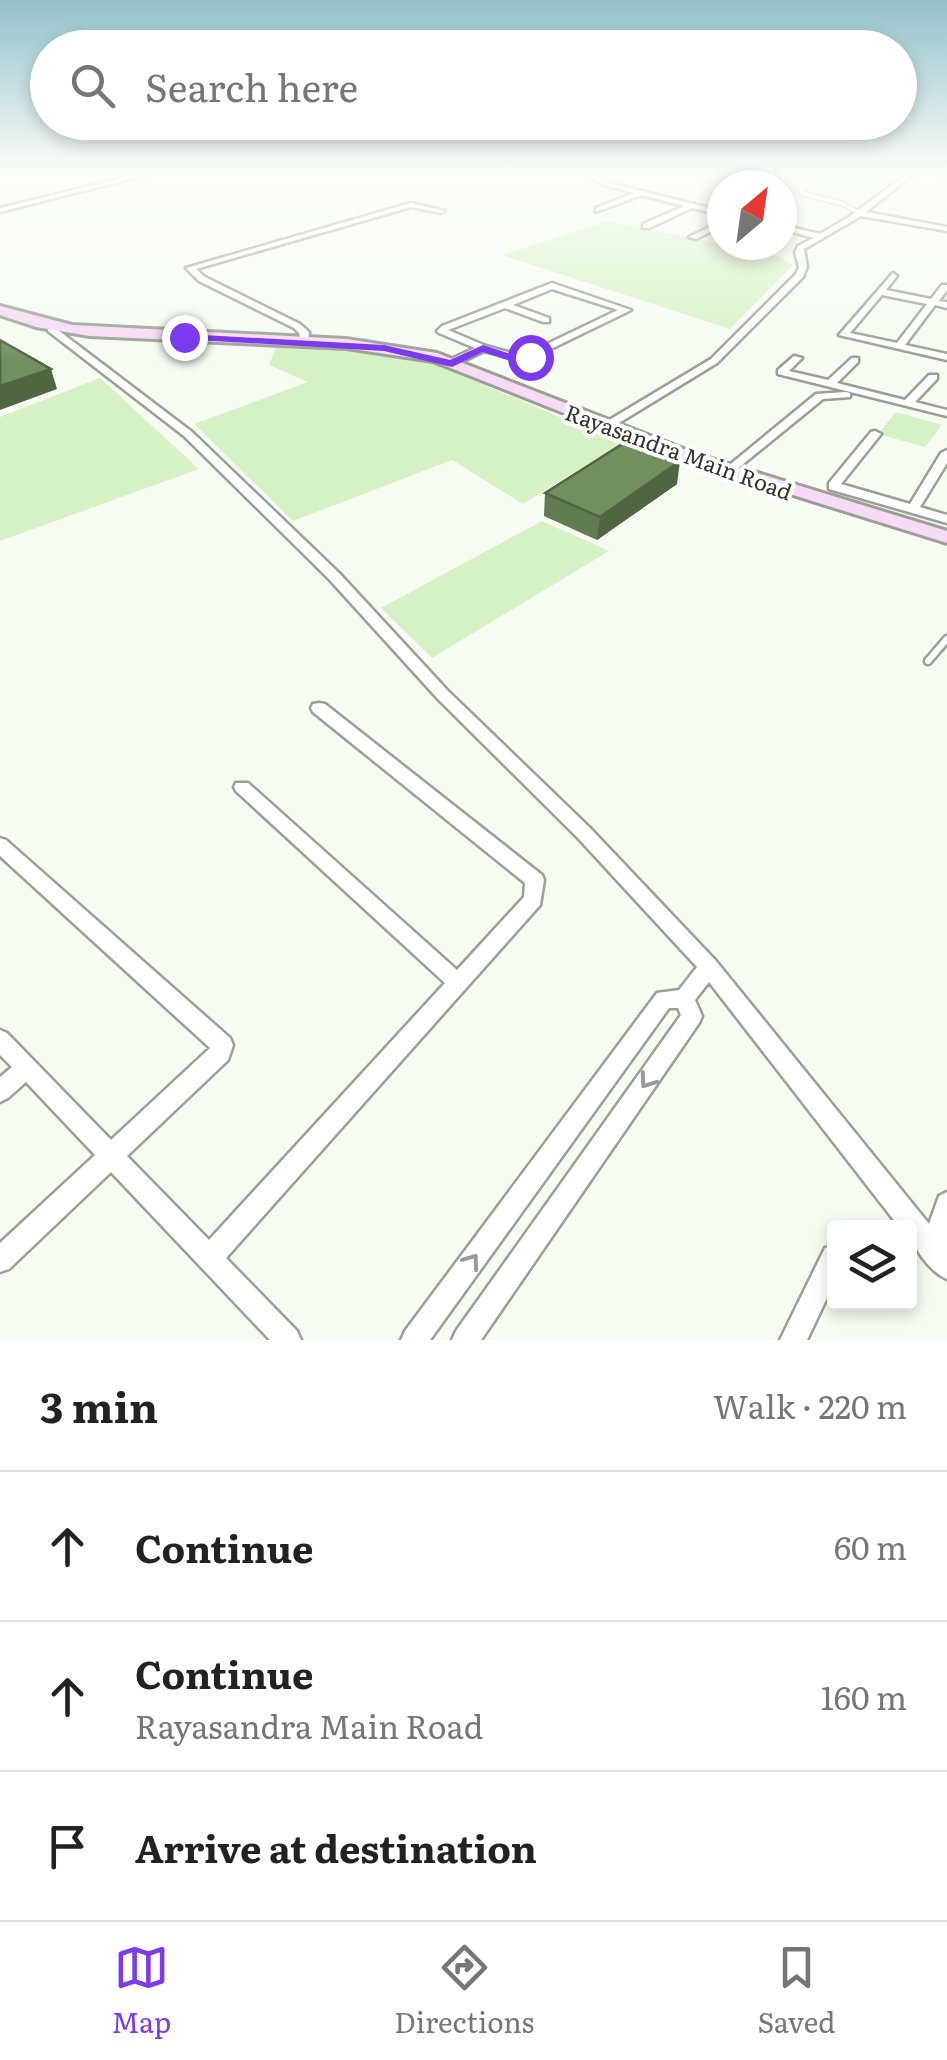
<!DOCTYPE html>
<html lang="en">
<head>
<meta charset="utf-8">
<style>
  body { margin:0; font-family:Literata,serif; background:#f6f6f6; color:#222 }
  .controls { position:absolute; right:30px; bottom:30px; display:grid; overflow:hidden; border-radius:10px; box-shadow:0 5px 15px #0003 }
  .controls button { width:90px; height:90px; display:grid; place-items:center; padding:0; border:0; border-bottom:2px solid #e0e0e0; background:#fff; color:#222; font:50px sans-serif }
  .compass { position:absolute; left:707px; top:170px; width:90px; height:90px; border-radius:50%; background:#fff; box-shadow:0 5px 15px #0003; rotate:29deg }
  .stop { position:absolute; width:30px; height:30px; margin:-22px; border:8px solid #7c3aed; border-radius:50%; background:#fff }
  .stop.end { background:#7c3aed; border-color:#fff; box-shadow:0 2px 10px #0008 }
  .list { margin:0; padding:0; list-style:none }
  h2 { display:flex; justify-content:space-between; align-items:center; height:130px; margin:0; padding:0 40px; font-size:42px }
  h2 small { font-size:32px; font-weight:400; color:#767676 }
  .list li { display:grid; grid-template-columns:65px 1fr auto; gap:30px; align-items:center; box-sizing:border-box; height:150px; padding:0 40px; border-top:2px solid #e0e0e0 }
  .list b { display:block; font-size:38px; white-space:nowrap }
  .list p { margin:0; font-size:32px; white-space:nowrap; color:#767676 }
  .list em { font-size:32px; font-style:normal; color:#767676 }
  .icon { flex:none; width:55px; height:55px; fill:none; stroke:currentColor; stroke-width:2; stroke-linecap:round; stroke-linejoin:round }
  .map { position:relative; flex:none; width:947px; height:1340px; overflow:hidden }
  .search { position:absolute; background:#fff; box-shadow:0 5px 15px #0003; left:30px; right:30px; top:30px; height:110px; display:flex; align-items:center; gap:25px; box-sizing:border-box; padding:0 35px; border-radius:55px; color:#767676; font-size:38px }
  .sheet { height:580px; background:#fff }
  nav { display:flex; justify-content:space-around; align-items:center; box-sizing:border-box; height:140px; border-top:2px solid #e0e0e0; background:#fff; font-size:28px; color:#767676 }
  nav a { display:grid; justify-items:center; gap:5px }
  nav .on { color:#7c3aed }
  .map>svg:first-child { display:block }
  .built { fill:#eaf4e3 }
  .green { fill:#d6f2c4 }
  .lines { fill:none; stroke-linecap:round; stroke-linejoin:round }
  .lane-far1-casing { stroke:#9aa096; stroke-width:6 }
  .lane-casing { stroke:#9aa096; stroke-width:11 }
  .street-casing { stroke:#9aa096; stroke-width:5 }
  .secondary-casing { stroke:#9aa096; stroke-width:6 }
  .lane-far1 { stroke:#fff; stroke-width:4 }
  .lane { stroke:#fff; stroke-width:6 }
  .street { fill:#fff; fill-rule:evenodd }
  .secondary { fill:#f7daf5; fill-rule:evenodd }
  .wall { fill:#627c52 }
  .shaded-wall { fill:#506542 }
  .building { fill:#72905f; stroke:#506542; stroke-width:2.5 }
  .oneway { stroke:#999a98 }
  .route { fill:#7c3aed }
  .labels { text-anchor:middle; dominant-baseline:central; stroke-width:8; stroke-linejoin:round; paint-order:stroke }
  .far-street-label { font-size:22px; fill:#333531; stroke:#fff }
</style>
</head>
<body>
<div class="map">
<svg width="947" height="1340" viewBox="0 0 947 1340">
  <rect width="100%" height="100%" fill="#f6fcf2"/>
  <path class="built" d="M 700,173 L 905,173 L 849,211 L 782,195 L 782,185 L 737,185 L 695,175 Z"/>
  <path class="green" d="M 609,221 L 780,257 L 793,265 L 730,329 L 502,255 Z
    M 277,345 L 381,353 L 430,362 L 621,443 L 523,504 L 452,460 L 293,521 L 194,424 L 308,382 L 269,365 Z
    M 100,378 L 199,469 L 0,541 L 0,417 Z
    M 896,412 L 942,425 L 925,447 L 878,434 Z
    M 542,521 L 609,551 L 432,658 L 381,608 Z"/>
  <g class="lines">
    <defs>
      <path id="lane-far1" d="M 828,173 L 801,188 L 801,193 L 843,204 L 859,213"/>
      <path id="lane" d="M 928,661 L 947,639"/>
      <path id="street" d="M 143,173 L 154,173 L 0,212 L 0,208 Z
        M 587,173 L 594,173 L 605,182 L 722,211 L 722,215 L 692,208 L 649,228 L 643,228 L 643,224 L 684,206 L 642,195 L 596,212 L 596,208 L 634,193 L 601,184 Z
        M 908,173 L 915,173 L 866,212 L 947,227 L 947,231 L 861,216 L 804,249 L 807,267 L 803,277 L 717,363 L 609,429 L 601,429 L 601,425 L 711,359 L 796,274 L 799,267 L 795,252 L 798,246 L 814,238 L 782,229 L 782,225 L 820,234 L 849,217 Z
        M 939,173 L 947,173 L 947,177 L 940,174 Z
        M 411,203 L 445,211 L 441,213 L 411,207 L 196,269 L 205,277 L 300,324 L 309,332 L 308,344 L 302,344 L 299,333 L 294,328 L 199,281 L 186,268 Z
        M 722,221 L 722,226 L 696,239 L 689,237 Z
        M 749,245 L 759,245 L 751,251 L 745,251 L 745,247 Z
        M 893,273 L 897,276 L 886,290 L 931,299 L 942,285 L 947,285 L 947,290 L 939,301 L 947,302 L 947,308 L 935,305 L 905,345 L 947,354 L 947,360 L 839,335 ZM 882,295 L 927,304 L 897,343 L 850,333 Z
        M 552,283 L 631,310 L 526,361 L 484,351 L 455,365 L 447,365 L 447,361 L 475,348 L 439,333 L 437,331 L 442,326 ZM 552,289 L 618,310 L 522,356 L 486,346 L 448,330 L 505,308 L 543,322 L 549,322 L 549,318 L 513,305 Z
        M 48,327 L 54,327 L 192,432 L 339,573 L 448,691 L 590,828 L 716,961 L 929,1224 L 939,1196 L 947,1192 L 947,1279 C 930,1272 910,1245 910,1228 L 900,1228 L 709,982 L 695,1000 L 702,1016 L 699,1023 L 481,1340 L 452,1340 L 456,1331 L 681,1015 L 678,1008 L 669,1008 L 430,1340 L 401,1340 L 405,1331 L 657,993 L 679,990 L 697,967 L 578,838 L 438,699 L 329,579 L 184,436 L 48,331 Z
        M 794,356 L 802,358 L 789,371 L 828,380 L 852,358 L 858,358 L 858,362 L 837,383 L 905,400 L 929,375 L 937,375 L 937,379 L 915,402 L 947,410 L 947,416 L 778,374 L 778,370 Z
        M 846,392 L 850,393 L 850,397 L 823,399 L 731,474 L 727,476 L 721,472 L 816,394 Z
        M 875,431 L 881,434 L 841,484 L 910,504 L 941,453 L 947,450 L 947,463 L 920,507 L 947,515 L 947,523 L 829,489 L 829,483 L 871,432 Z
        M 319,703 L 325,704 L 542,875 L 544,880 L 540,905 L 226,1258 L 297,1331 L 301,1340 L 270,1340 L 111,1172 L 9,1269 L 0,1272 L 0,1243 L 95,1155 L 26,1082 L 8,1098 L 0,1102 L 0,1077 L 12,1067 L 0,1055 L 0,1030 L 7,1033 L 111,1140 L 210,1048 L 0,856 L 0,838 L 6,840 L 230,1038 L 233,1045 L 228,1060 L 127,1156 L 209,1240 L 445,983 L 236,791 L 234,787 L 236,783 L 248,783 L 457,970 L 524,897 L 525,883 L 313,712 L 311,708 L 313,704 Z
        M 834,1245 L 834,1283 L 807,1340 L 780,1340 L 825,1248 Z"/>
      <path id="secondary" d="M 0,306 L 72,325 L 346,339 L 437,353 L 699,455 L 947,531 L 947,543 L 687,462 L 433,361 L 346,348 L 90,336 L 36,327 L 0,315 Z"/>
    </defs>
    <use href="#lane-far1" class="lane-far1-casing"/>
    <use href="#lane" class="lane-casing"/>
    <use href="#street" class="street-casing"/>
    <use href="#secondary" class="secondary-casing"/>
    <use href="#lane-far1" class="lane-far1"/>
    <use href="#lane" class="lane"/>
    <use href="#street" class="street"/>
    <use href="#secondary" class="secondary"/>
  </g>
  <path class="wall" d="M 677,484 L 597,540 L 544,516 L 545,493 Z"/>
  <path class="shaded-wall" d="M 51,369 L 57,389 L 0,410 L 0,386 Z
    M 680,461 L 677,484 L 597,540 L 600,517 Z"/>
  <path class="building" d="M 0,340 L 51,369 L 0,386 Z
    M 627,441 L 680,461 L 600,517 L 545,493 Z"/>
  <defs><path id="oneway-chevron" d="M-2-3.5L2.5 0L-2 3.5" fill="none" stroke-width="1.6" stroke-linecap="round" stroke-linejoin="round" transform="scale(2.5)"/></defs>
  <g class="oneway">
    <use href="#oneway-chevron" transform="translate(647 1081) rotate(125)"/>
    <use href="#oneway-chevron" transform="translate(472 1261) rotate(-54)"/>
  </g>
  <linearGradient id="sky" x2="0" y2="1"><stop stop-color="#93c0ca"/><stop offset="0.48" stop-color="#fbfef9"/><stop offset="1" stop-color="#fbfef9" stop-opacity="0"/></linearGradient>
  <rect width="947" height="360" fill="url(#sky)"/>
  <path class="route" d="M 184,334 L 384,345 L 450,360 L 483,345 L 514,355 L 535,357 L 513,362 L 483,352 L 452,367 L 384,351 L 180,339 Z"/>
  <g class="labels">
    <g class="far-street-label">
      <text transform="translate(679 451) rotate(20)">Rayasandra Main Road</text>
    </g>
  </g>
</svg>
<div class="controls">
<button><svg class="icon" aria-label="layers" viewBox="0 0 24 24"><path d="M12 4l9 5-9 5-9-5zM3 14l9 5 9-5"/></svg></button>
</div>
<svg class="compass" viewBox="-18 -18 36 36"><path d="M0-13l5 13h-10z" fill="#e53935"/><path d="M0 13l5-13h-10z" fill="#767676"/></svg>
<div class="stop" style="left:530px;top:357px"></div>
<div class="stop end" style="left:184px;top:337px"></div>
<div class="search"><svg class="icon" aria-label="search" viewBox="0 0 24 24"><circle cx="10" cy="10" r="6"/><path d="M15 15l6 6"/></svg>Search here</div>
</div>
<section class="sheet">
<h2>3 min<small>Walk · 220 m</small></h2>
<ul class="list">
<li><svg class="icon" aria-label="ahead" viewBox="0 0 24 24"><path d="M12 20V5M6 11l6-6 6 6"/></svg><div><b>Continue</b></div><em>60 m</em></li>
<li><svg class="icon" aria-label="ahead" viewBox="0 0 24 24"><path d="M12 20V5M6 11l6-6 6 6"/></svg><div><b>Continue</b><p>Rayasandra Main Road</p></div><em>160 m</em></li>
<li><svg class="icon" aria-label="arrive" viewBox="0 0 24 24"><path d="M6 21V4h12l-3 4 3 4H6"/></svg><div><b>Arrive at destination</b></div></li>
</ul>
</section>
<nav>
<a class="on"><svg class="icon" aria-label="map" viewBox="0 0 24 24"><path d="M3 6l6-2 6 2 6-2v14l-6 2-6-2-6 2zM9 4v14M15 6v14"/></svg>Map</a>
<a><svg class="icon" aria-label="directions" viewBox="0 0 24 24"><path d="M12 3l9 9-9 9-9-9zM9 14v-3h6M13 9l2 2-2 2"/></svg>Directions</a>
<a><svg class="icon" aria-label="saved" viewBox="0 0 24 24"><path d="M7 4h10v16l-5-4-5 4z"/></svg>Saved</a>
</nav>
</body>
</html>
